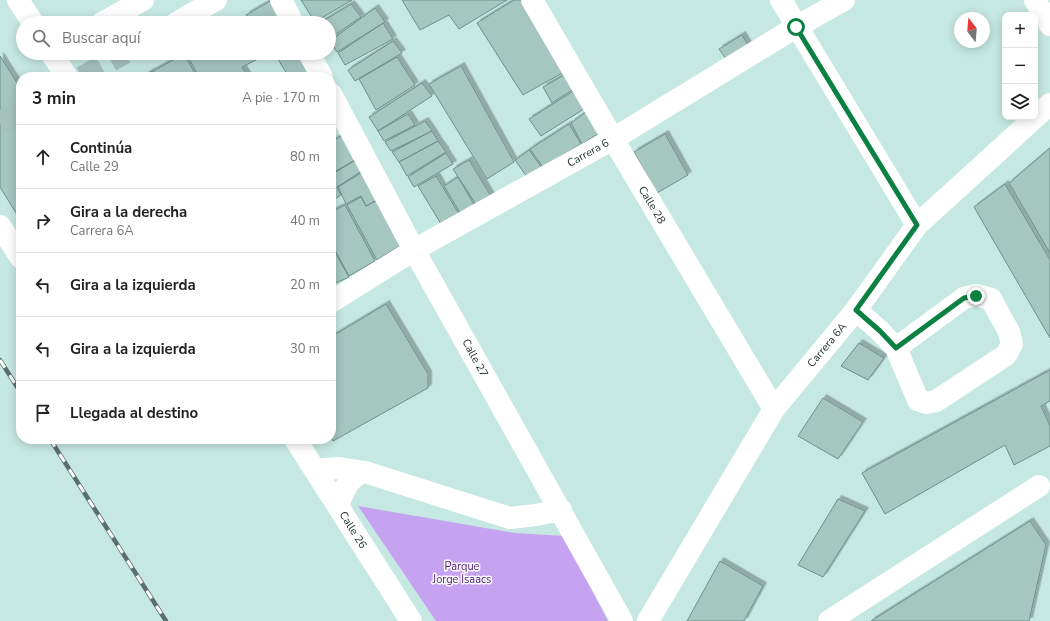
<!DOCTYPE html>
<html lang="es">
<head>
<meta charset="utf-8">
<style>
  body { margin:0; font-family:"Nunito Sans",sans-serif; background:#f6f6f6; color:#222 }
  .controls { position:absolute; right:12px; top:12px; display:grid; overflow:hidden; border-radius:8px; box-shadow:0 2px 10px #0003 }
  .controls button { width:36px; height:36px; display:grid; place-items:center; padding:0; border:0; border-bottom:1px solid #e0e0e0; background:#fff; color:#222; font:20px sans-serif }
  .compass { position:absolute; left:954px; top:12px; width:36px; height:36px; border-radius:50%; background:#fff; box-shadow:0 2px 10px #0003; rotate:344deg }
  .stop { position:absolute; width:12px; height:12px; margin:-9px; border:3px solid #0b8043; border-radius:50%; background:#fff }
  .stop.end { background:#0b8043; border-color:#fff; box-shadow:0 1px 4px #0008 }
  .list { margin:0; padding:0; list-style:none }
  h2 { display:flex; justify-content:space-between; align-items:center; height:52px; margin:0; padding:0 16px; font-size:17px }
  h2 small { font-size:13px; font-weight:400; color:#767676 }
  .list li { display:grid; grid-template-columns:26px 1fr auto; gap:12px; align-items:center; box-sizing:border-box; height:64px; padding:0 16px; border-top:1px solid #e0e0e0 }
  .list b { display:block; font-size:15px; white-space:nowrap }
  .list p { margin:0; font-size:13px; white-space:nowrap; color:#767676 }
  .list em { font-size:13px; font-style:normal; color:#767676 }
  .icon { flex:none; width:22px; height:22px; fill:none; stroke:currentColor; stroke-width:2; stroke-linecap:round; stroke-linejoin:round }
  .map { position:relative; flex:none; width:1050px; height:621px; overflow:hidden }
  .search { position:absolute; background:#fff; box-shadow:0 2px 10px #0003; left:16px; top:16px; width:320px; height:44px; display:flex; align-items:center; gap:10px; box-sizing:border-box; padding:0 14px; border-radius:22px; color:#767676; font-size:15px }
  .panel { position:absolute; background:#fff; box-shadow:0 2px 10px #0003; left:16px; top:72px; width:320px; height:372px; border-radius:16px }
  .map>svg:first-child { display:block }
  .green { fill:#c6a3f0 }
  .building { fill:#a5c7c0; stroke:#6f8f89; filter:url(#shadow) }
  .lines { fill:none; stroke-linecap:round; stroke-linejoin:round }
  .major-tunnel { stroke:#a5c2bd; stroke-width:22; stroke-dasharray:22 11; stroke-linecap:butt }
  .minor { stroke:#fff; stroke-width:22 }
  .major { stroke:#fff; stroke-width:22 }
  .rail-casing { stroke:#5b6f6b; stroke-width:4.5 }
  .rail { stroke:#fff; stroke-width:3; stroke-dasharray:9; stroke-linecap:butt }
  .route { stroke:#0b8043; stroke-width:5 }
  .labels { text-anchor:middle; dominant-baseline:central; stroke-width:3; stroke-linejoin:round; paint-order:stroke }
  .street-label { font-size:11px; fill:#1f2c29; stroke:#fff }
  .park-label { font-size:11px; fill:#4a1474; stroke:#fff }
</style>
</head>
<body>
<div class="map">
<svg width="1050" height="621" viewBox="0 0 1050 621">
  <defs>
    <filter id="shadow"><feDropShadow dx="3.5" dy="-3.5" stdDeviation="0" flood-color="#0004"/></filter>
  </defs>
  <rect width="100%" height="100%" fill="#c6e8e2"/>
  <path class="green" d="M 358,506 L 515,533 L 564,536 L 608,621 L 436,621 Z"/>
  <path class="building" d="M 272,0 L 286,23 L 252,23 L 246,15 Z
    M 301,0 L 352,0 L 315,22 Z
    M 402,0 L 507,0 L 459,29 L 449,15 L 420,30 Z
    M 514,0 L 521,0 L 564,72 L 523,95 L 477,23 Z
    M 351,4 L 361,17 L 329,39 L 329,23 L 320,23 Z
    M 375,8 L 385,22 L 337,52 L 330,41 Z
    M 383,23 L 393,39 L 345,65 L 338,53 Z
    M 742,35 L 748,45 L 726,59 L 719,49 Z
    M 393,41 L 402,53 L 355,81 L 348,70 Z
    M 186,53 L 259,53 L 262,57 L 242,67 L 248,77 L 199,77 Z
    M 274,53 L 303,53 L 316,77 L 289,77 Z
    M 184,54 L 197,77 L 157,77 L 153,71 Z
    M 0,56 L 21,89 L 21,221 L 0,187 Z
    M 397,57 L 415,85 L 376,110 L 359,79 Z
    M 461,66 L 514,162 L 487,179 L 429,84 Z
    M 152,71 L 156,77 L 143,77 Z
    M 566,74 L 575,88 L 552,103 L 543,87 Z
    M 422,83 L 432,96 L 378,131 L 369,117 Z
    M 575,90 L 587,107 L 541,136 L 529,119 Z
    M 590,109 L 604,130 L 582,144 L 571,123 Z
    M 408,114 L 415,125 L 384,141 L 378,131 Z
    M 425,121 L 432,131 L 391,151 L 385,142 Z
    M 569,124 L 581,144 L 543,167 L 530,149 Z
    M 432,131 L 438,141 L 399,162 L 392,152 Z
    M 344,134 L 358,158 L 331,174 L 331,142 Z
    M 665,134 L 688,175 L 657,193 L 634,152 Z
    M 438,141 L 446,152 L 407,176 L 399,162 Z
    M 1050,148 L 1050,253 L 1009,183 Z
    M 529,150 L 542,168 L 527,177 L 515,160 Z
    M 446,153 L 453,164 L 414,187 L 408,177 Z
    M 359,158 L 365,169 L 337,187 L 341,195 L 332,201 L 331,175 Z
    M 469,160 L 492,198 L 477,206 L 453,169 Z
    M 366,170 L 382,197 L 366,206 L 361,196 L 346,204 L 338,187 Z
    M 436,176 L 460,216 L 441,224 L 418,186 Z
    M 458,177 L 476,208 L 462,216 L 444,186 Z
    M 1005,184 L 1050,260 L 1050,338 L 974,207 Z
    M 361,197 L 366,206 L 382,198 L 408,241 L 377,260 L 347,205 Z
    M 345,205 L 375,261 L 349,276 L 331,243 L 331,212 Z
    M 331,245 L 349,277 L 336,283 L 331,275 Z
    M 331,276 L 335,284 L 331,286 Z
    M 386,304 L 428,374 L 428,388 L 333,441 L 331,438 L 331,337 Z
    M 859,343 L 884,358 L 868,380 L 841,366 Z
    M 1050,370 L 1050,401 L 1041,406 L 1050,426 L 1050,446 L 1014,465 L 1005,445 L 885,514 L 862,473 Z
    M 823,398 L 863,422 L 838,459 L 798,436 Z
    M 838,499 L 865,511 L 823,577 L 798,565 Z
    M 1030,521 L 1046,545 L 1029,621 L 871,621 Z
    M 720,561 L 763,586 L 744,621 L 687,621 Z"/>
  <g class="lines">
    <path class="major-tunnel" d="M 82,77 L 125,53
      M 0,123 L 21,111"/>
    <path class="minor" d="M 281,0 L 293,23
      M 532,0 L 613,139 L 774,409
      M 781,0 L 917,225
      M 1035,0 L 1050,25
      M 102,23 L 143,0
      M 309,53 L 322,77
      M 331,94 L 414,250 L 622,621
      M 0,226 L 21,258
      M 331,302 L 414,250 L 613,139 L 796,27 L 844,0
      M 856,310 L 880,331 L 896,348 L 918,400 L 927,403 L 936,401 L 1006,355 L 1012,344 L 1009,332 L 991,299 L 976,295 L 964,298 L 896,348
      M 315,470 L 339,468 L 365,472 L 510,518 L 536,515 L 561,510
      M 338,506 C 345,489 346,479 365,472
      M 648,621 L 774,409 L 856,310 L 917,225 L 1050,104
      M 829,621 L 1039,486"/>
    <path class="major" d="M 18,0 L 33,23
      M 176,23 L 216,0
      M 51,53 L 67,77
      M 295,439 L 411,621"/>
    <defs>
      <path id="rail" d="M 0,360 L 21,393
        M 50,439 L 166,621"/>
    </defs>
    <use href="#rail" class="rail-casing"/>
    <use href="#rail" class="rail"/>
  </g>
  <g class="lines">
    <path class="route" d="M 796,27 L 917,225 L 856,310 L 880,331 L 896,348 L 964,298 L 976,296"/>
  </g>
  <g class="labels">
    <g class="street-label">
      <text transform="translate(588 153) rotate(-29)">Carrera 6</text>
      <text transform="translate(652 205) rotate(59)">Calle 28</text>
      <text transform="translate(827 345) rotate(-50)">Carrera 6A</text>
      <text transform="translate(475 358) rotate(61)">Calle 27</text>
      <text transform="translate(353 530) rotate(58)">Calle 26</text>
    </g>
    <g class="park-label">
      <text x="462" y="566">Parque<tspan x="462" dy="13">Jorge Isaacs</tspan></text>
    </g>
  </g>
</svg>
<div class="controls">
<button>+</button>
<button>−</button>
<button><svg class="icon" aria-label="layers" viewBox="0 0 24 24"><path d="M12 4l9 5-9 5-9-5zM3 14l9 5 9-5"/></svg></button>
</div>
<svg class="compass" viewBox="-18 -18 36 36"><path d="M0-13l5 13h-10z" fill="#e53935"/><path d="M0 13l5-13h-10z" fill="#767676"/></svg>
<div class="stop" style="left:796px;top:27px"></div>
<div class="stop end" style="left:976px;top:296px"></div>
<div class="search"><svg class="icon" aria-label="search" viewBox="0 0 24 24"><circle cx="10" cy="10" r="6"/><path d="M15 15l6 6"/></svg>Buscar aquí</div>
<section class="panel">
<h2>3 min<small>A pie · 170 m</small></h2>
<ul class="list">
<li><svg class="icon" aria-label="ahead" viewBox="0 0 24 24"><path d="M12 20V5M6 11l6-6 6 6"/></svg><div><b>Continúa</b><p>Calle 29</p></div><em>80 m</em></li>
<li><svg class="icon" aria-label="right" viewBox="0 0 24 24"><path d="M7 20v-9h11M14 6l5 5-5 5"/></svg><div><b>Gira a la derecha</b><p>Carrera 6A</p></div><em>40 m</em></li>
<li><svg class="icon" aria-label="left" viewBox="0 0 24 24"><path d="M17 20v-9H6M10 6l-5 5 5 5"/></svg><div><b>Gira a la izquierda</b></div><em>20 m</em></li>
<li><svg class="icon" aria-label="left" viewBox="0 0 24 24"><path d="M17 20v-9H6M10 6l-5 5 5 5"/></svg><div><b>Gira a la izquierda</b></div><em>30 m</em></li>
<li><svg class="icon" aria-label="arrive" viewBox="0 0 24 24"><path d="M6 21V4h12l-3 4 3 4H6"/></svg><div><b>Llegada al destino</b></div></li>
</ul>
</section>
</div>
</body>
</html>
